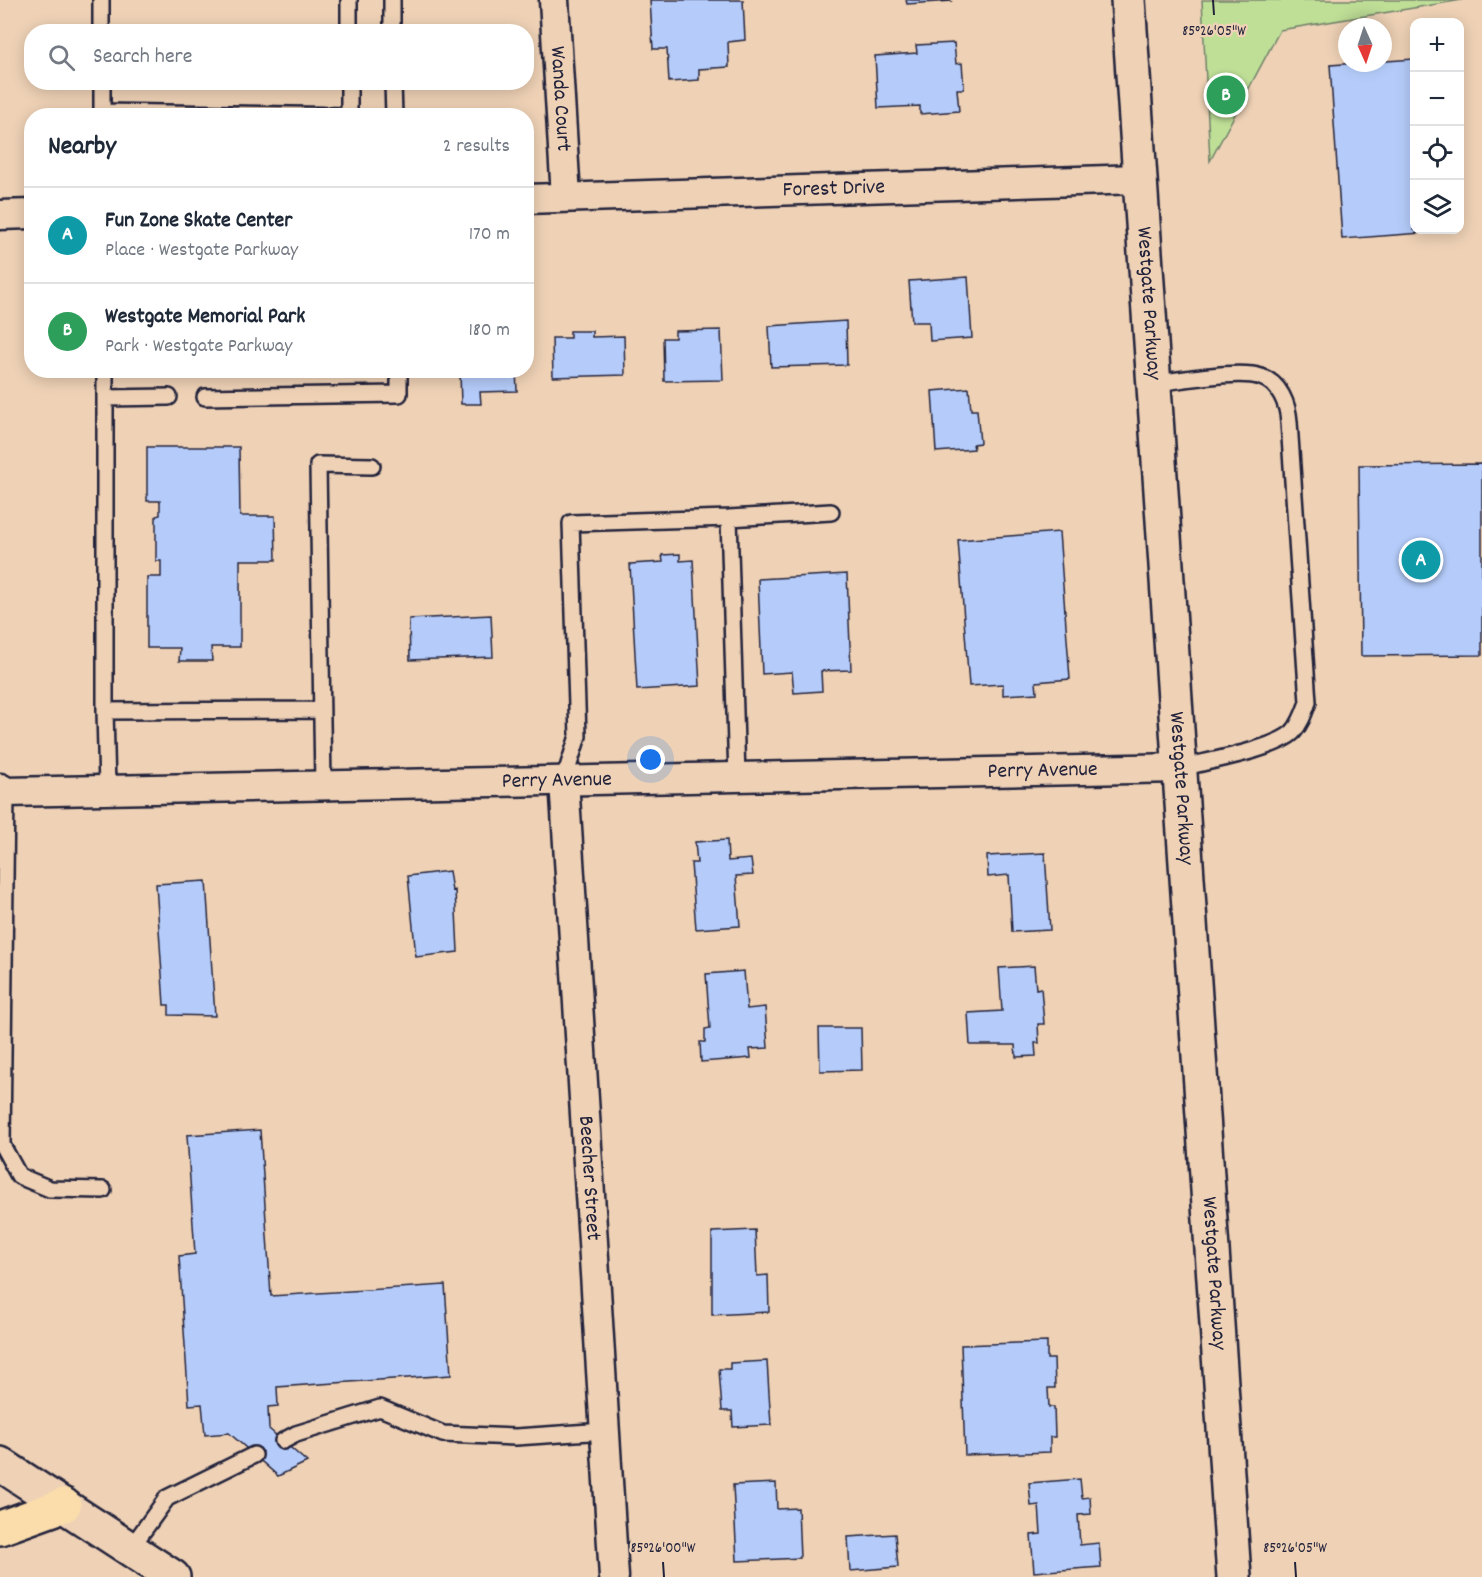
<!DOCTYPE html>
<html lang="en">
<head>
<meta charset="utf-8">
<style>
  body { margin:0; font-family:Dekko,sans-serif; background:#f2f2f3; color:#1f2937 }
  .controls { position:absolute; right:18px; top:18px; display:grid; overflow:hidden; border-radius:12px; box-shadow:0 3px 15px #0003 }
  .controls button { width:54px; height:54px; display:grid; place-items:center; padding:0; border:0; border-bottom:2px solid #e0e1e3; background:#fff; color:#1f2937; font:30px sans-serif }
  .compass { position:absolute; left:1338px; top:18px; width:54px; height:54px; border-radius:50%; background:#fff; box-shadow:0 3px 15px #0003; rotate:177deg }
  .you { position:absolute; left:651px; top:760px; width:21px; height:21px; margin:-15px; border:4px solid #fff; border-radius:50%; background:#1a73e8; box-shadow:0 0 0 9px #1a73e833 }
  .badge { display:grid; place-items:center; width:39px; height:39px; border-radius:50%; background:#d93025; color:#fff; font-size:20px; font-weight:700 }
  .pin { position:absolute; translate:-50% -50%; border:3px solid #fff; box-shadow:0 2px 6px #0006 }
  .list { margin:0; padding:0; list-style:none }
  h2 { display:flex; justify-content:space-between; align-items:center; height:78px; margin:0; padding:0 24px; font-size:26px }
  h2 small { font-size:20px; font-weight:400; color:#747a83 }
  .list li { display:grid; grid-template-columns:39px 1fr auto; gap:18px; align-items:center; box-sizing:border-box; height:96px; padding:0 24px; border-top:2px solid #e0e1e3 }
  .list b { display:block; font-size:22px; white-space:nowrap }
  .list p { margin:0; font-size:20px; white-space:nowrap; color:#747a83 }
  .list em { font-size:20px; font-style:normal; color:#747a83 }
  .icon { flex:none; width:33px; height:33px; fill:none; stroke:currentColor; stroke-width:2; stroke-linecap:round; stroke-linejoin:round }
  .map { position:relative; flex:none; width:1482px; height:1577px; overflow:hidden }
  .search { position:absolute; background:#fff; box-shadow:0 3px 15px #0003; left:24px; top:24px; width:510px; height:66px; display:flex; align-items:center; gap:15px; box-sizing:border-box; padding:0 21px; border-radius:24px; color:#747a83; font-size:22px }
  .panel { position:absolute; background:#fff; box-shadow:0 3px 15px #0003; left:24px; top:108px; width:510px; height:270px; border-radius:24px }
  .map>svg:first-child { display:block }
  .green { fill:#bfdf97; stroke:#708069; stroke-width:1.5 }
  .building { fill:#b5ccfa; stroke:#22223b; stroke-width:1.5 }
  .lines { fill:none; stroke-linecap:round; stroke-linejoin:round }
  .lane-casing { stroke:#22223b; stroke-width:20 }
  .street-casing { stroke:#22223b; stroke-width:33 }
  .secondary-casing { stroke:#22223b; stroke-width:38 }
  .highway-casing { stroke:#22223b; stroke-width:38 }
  .lane { stroke:#efd2b6; stroke-width:15 }
  .street { stroke:#efd2b6; stroke-width:28 }
  .secondary { stroke:#efd2b6; stroke-width:33 }
  .highway { stroke:#fbddab; stroke-width:33 }
  .ticks { fill:none; stroke:#22223b; stroke-width:2 }
  .labels { text-anchor:middle; dominant-baseline:central; stroke-width:4.5; stroke-linejoin:round; paint-order:stroke }
  .street-label { font-size:22px; fill:#22223b; stroke:#efd2b6 }
  .ticks-label { font-size:15px; text-anchor:middle; fill:#22223b; stroke:#efd2b6; stroke-width:4.5; stroke-linejoin:round; paint-order:stroke }
</style>
</head>
<body>
<div class="map">
<svg width="1482" height="1577" viewBox="0 0 1482 1577">
  <rect width="100%" height="100%" fill="#efd2b6"/>
  <filter id="ink" filterUnits="userSpaceOnUse"><feTurbulence type="fractalNoise" baseFrequency=".0167" numOctaves="2"/><feDisplacementMap in="SourceGraphic" scale="12" xChannelSelector="R" yChannelSelector="G"/><feConvolveMatrix kernelMatrix="1 2 1 2 8 2 1 2 1" color-interpolation-filters="sRGB"/></filter>
  <g filter="url(#ink)">
    <path class="green" d="M 1202,0 L 1462,0 L 1280,30 L 1210,161 Z"/>
    <path class="building" d="M 650,0 L 743,0 L 745,40 L 728,42 L 729,67 L 699,69 L 699,80 L 669,82 L 667,49 L 653,49 Z
      M 906,0 L 950,0 L 951,1 L 907,4 Z
      M 954,43 L 956,64 L 962,63 L 964,89 L 957,89 L 959,111 L 920,114 L 920,106 L 878,108 L 875,56 L 917,53 L 916,45 Z
      M 1414,59 L 1414,230 L 1435,230 L 1435,232 L 1342,239 L 1330,65 Z
      M 968,277 L 972,338 L 930,341 L 929,322 L 912,322 L 909,281 Z
      M 846,321 L 847,365 L 771,367 L 769,326 Z
      M 721,330 L 723,380 L 664,381 L 663,338 L 675,338 L 675,331 Z
      M 570,331 L 592,331 L 592,337 L 624,336 L 625,375 L 553,377 L 552,338 L 570,338 Z
      M 444,370 L 516,370 L 517,391 L 480,392 L 481,404 L 461,404 L 460,373 L 444,373 Z
      M 969,388 L 971,410 L 977,410 L 980,443 L 973,444 L 974,449 L 936,452 L 932,391 Z
      M 147,447 L 239,447 L 240,516 L 275,516 L 276,560 L 240,560 L 240,647 L 211,647 L 212,661 L 179,661 L 180,648 L 147,648 L 147,577 L 161,577 L 161,561 L 156,561 L 156,516 L 160,515 L 160,501 L 147,501 Z
      M 1482,464 L 1482,655 L 1361,656 L 1359,465 Z
      M 1059,532 L 1070,679 L 1036,682 L 1037,693 L 1003,695 L 1003,684 L 969,686 L 958,540 Z
      M 680,554 L 680,561 L 693,560 L 700,686 L 637,690 L 630,564 L 663,562 L 662,555 Z
      M 847,574 L 851,670 L 821,671 L 822,691 L 794,693 L 792,672 L 762,674 L 758,579 Z
      M 491,615 L 493,657 L 410,660 L 409,619 Z
      M 727,840 L 728,861 L 751,859 L 753,875 L 736,876 L 740,926 L 696,929 L 691,863 L 697,863 L 695,842 Z
      M 1045,853 L 1050,930 L 1012,932 L 1009,875 L 988,877 L 987,856 Z
      M 449,871 L 452,891 L 455,890 L 458,952 L 416,957 L 408,876 Z
      M 206,881 L 215,1016 L 169,1015 L 169,1005 L 164,1005 L 156,884 Z
      M 1034,966 L 1036,989 L 1041,988 L 1044,1024 L 1038,1024 L 1039,1043 L 1035,1043 L 1036,1056 L 1016,1057 L 1015,1045 L 970,1045 L 968,1013 L 1002,1011 L 999,968 Z
      M 744,971 L 747,1009 L 765,1007 L 768,1048 L 750,1049 L 751,1058 L 701,1062 L 700,1042 L 705,1042 L 705,1029 L 710,1028 L 706,974 Z
      M 819,1028 L 861,1028 L 862,1070 L 820,1071 Z
      M 260,1130 L 271,1296 L 445,1285 L 451,1375 L 277,1387 L 278,1406 L 268,1407 L 269,1429 L 307,1462 L 278,1476 L 229,1433 L 205,1435 L 202,1404 L 189,1405 L 179,1256 L 195,1254 L 187,1135 Z
      M 755,1230 L 757,1276 L 768,1275 L 769,1312 L 712,1315 L 712,1232 Z
      M 1047,1342 L 1047,1359 L 1054,1359 L 1055,1388 L 1048,1388 L 1049,1407 L 1054,1407 L 1055,1437 L 1050,1437 L 1050,1452 L 965,1455 L 961,1345 Z
      M 767,1361 L 771,1425 L 733,1427 L 732,1411 L 722,1411 L 719,1369 L 730,1369 L 730,1363 Z
      M 1080,1479 L 1082,1498 L 1090,1497 L 1091,1514 L 1078,1515 L 1080,1545 L 1099,1543 L 1101,1567 L 1034,1572 L 1031,1535 L 1041,1534 L 1039,1505 L 1031,1506 L 1029,1483 Z
      M 776,1483 L 777,1509 L 798,1508 L 800,1558 L 737,1561 L 733,1485 Z
      M 895,1534 L 898,1567 L 850,1571 L 848,1537 Z"/>
    <g class="lines">
      <defs>
        <path id="lane" d="M 101,0 L 101,32
          M 392,0 L 392,32
          M 349,32 L 349,0
          M 102,82 L 102,116
          M 393,82 L 394,116
          M 102,112 L 349,116 L 349,82
          M 105,370 L 105,711 L 107,788
          M 1153,383 C 1178,381 1239,369 1261,377 C 1280,383 1288,405 1289,422 L 1308,702 C 1304,713 1301,723 1293,732 C 1274,750 1207,761 1180,768
          M 205,397 L 399,394 L 399,370
          M 105,398 L 169,397
          M 729,518 L 831,512
          M 105,711 L 321,710
          M 564,780 L 578,736 L 571,523 L 729,518 L 737,777
          M 323,785 L 318,465 L 372,466
          M 6,792 L 2,1145 L 19,1176 L 50,1189 L 103,1190
          M 283,1441 L 296,1434 L 380,1408 L 443,1434 L 516,1437 L 605,1431
          M 130,1549 L 167,1498 L 254,1455"/>
        <g id="street">
          <path id="s1" d="M 554,0 L 566,197"/>
          <path id="s2" d="M 526,199 L 1139,179"/>
          <path d="M 0,215 L 32,214"/>
          <path id="s3" d="M 564,780 L 614,1577"/>
          <path id="s4" d="M 0,788 L 6,792 L 1180,768"/>
        </g>
        <g id="secondary">
          <path id="s5" d="M 1128,0 L 1234,1577"/>
          <path d="M 0,1464 L 173,1577"/>
        </g>
        <path id="highway" d="M 0,1528 L 64,1505"/>
      </defs>
      <use href="#lane" class="lane-casing"/>
      <use href="#street" class="street-casing"/>
      <use href="#secondary" class="secondary-casing"/>
      <use href="#highway" class="highway-casing"/>
      <use href="#lane" class="lane"/>
      <use href="#street" class="street"/>
      <use href="#secondary" class="secondary"/>
      <use href="#highway" class="highway"/>
    </g>
  </g>
  <path class="ticks" d="M 1213,0 L 1214,15M 663,1562 L 664,1577M 1295,1562 L 1296,1577"/>
  <g class="labels">
    <g class="street-label">
      <text stroke="none"><textPath href="#s1" startOffset="99">Wanda Court</textPath></text>
      <text stroke="none"><textPath href="#s2" startOffset="308">Forest Drive</textPath></text>
      <text stroke="none"><textPath href="#s5" startOffset="304">Westgate Parkway</textPath></text>
      <text stroke="none"><textPath href="#s4" startOffset="1044">Perry Avenue</textPath></text>
      <text stroke="none"><textPath href="#s4" startOffset="558">Perry Avenue</textPath></text>
      <text stroke="none"><textPath href="#s5" startOffset="790">Westgate Parkway</textPath></text>
      <text stroke="none"><textPath href="#s3" startOffset="399">Beecher Street</textPath></text>
      <text stroke="none"><textPath href="#s5" startOffset="1276">Westgate Parkway</textPath></text>
    </g>
  </g>
  <g class="ticks-label">
    <text x="1214" y="35">85°26'05"W</text>
    <text x="663" y="1552">85°26'00"W</text>
    <text x="1295" y="1552">85°26'05"W</text>
  </g>
</svg>
<div class="controls">
<button>+</button>
<button>−</button>
<button><svg class="icon" aria-label="locate" viewBox="0 0 24 24"><circle cx="12" cy="12" r="6"/><path d="M12 2v4M12 18v4M2 12h4M18 12h4"/></svg></button>
<button><svg class="icon" aria-label="layers" viewBox="0 0 24 24"><path d="M12 4l9 5-9 5-9-5zM3 14l9 5 9-5"/></svg></button>
</div>
<svg class="compass" viewBox="-18 -18 36 36"><path d="M0-13l5 13h-10z" fill="#e53935"/><path d="M0 13l5-13h-10z" fill="#747a83"/></svg>
<div class="you"></div>
<div class="pin badge" style="left:1421px;top:560px;background:#0f9aa8">A</div>
<div class="pin badge" style="left:1226px;top:95px;background:#2e9e5b">B</div>
<div class="search"><svg class="icon" aria-label="search" viewBox="0 0 24 24"><circle cx="10" cy="10" r="6"/><path d="M15 15l6 6"/></svg>Search here</div>
<section class="panel">
<h2>Nearby<small>2 results</small></h2>
<ul class="list">
<li><span class="badge" style="background:#0f9aa8">A</span><div><b>Fun Zone Skate Center</b><p>Place · Westgate Parkway</p></div><em>170 m</em></li>
<li><span class="badge" style="background:#2e9e5b">B</span><div><b>Westgate Memorial Park</b><p>Park · Westgate Parkway</p></div><em>180 m</em></li>
</ul>
</section>
</div>
</body>
</html>
